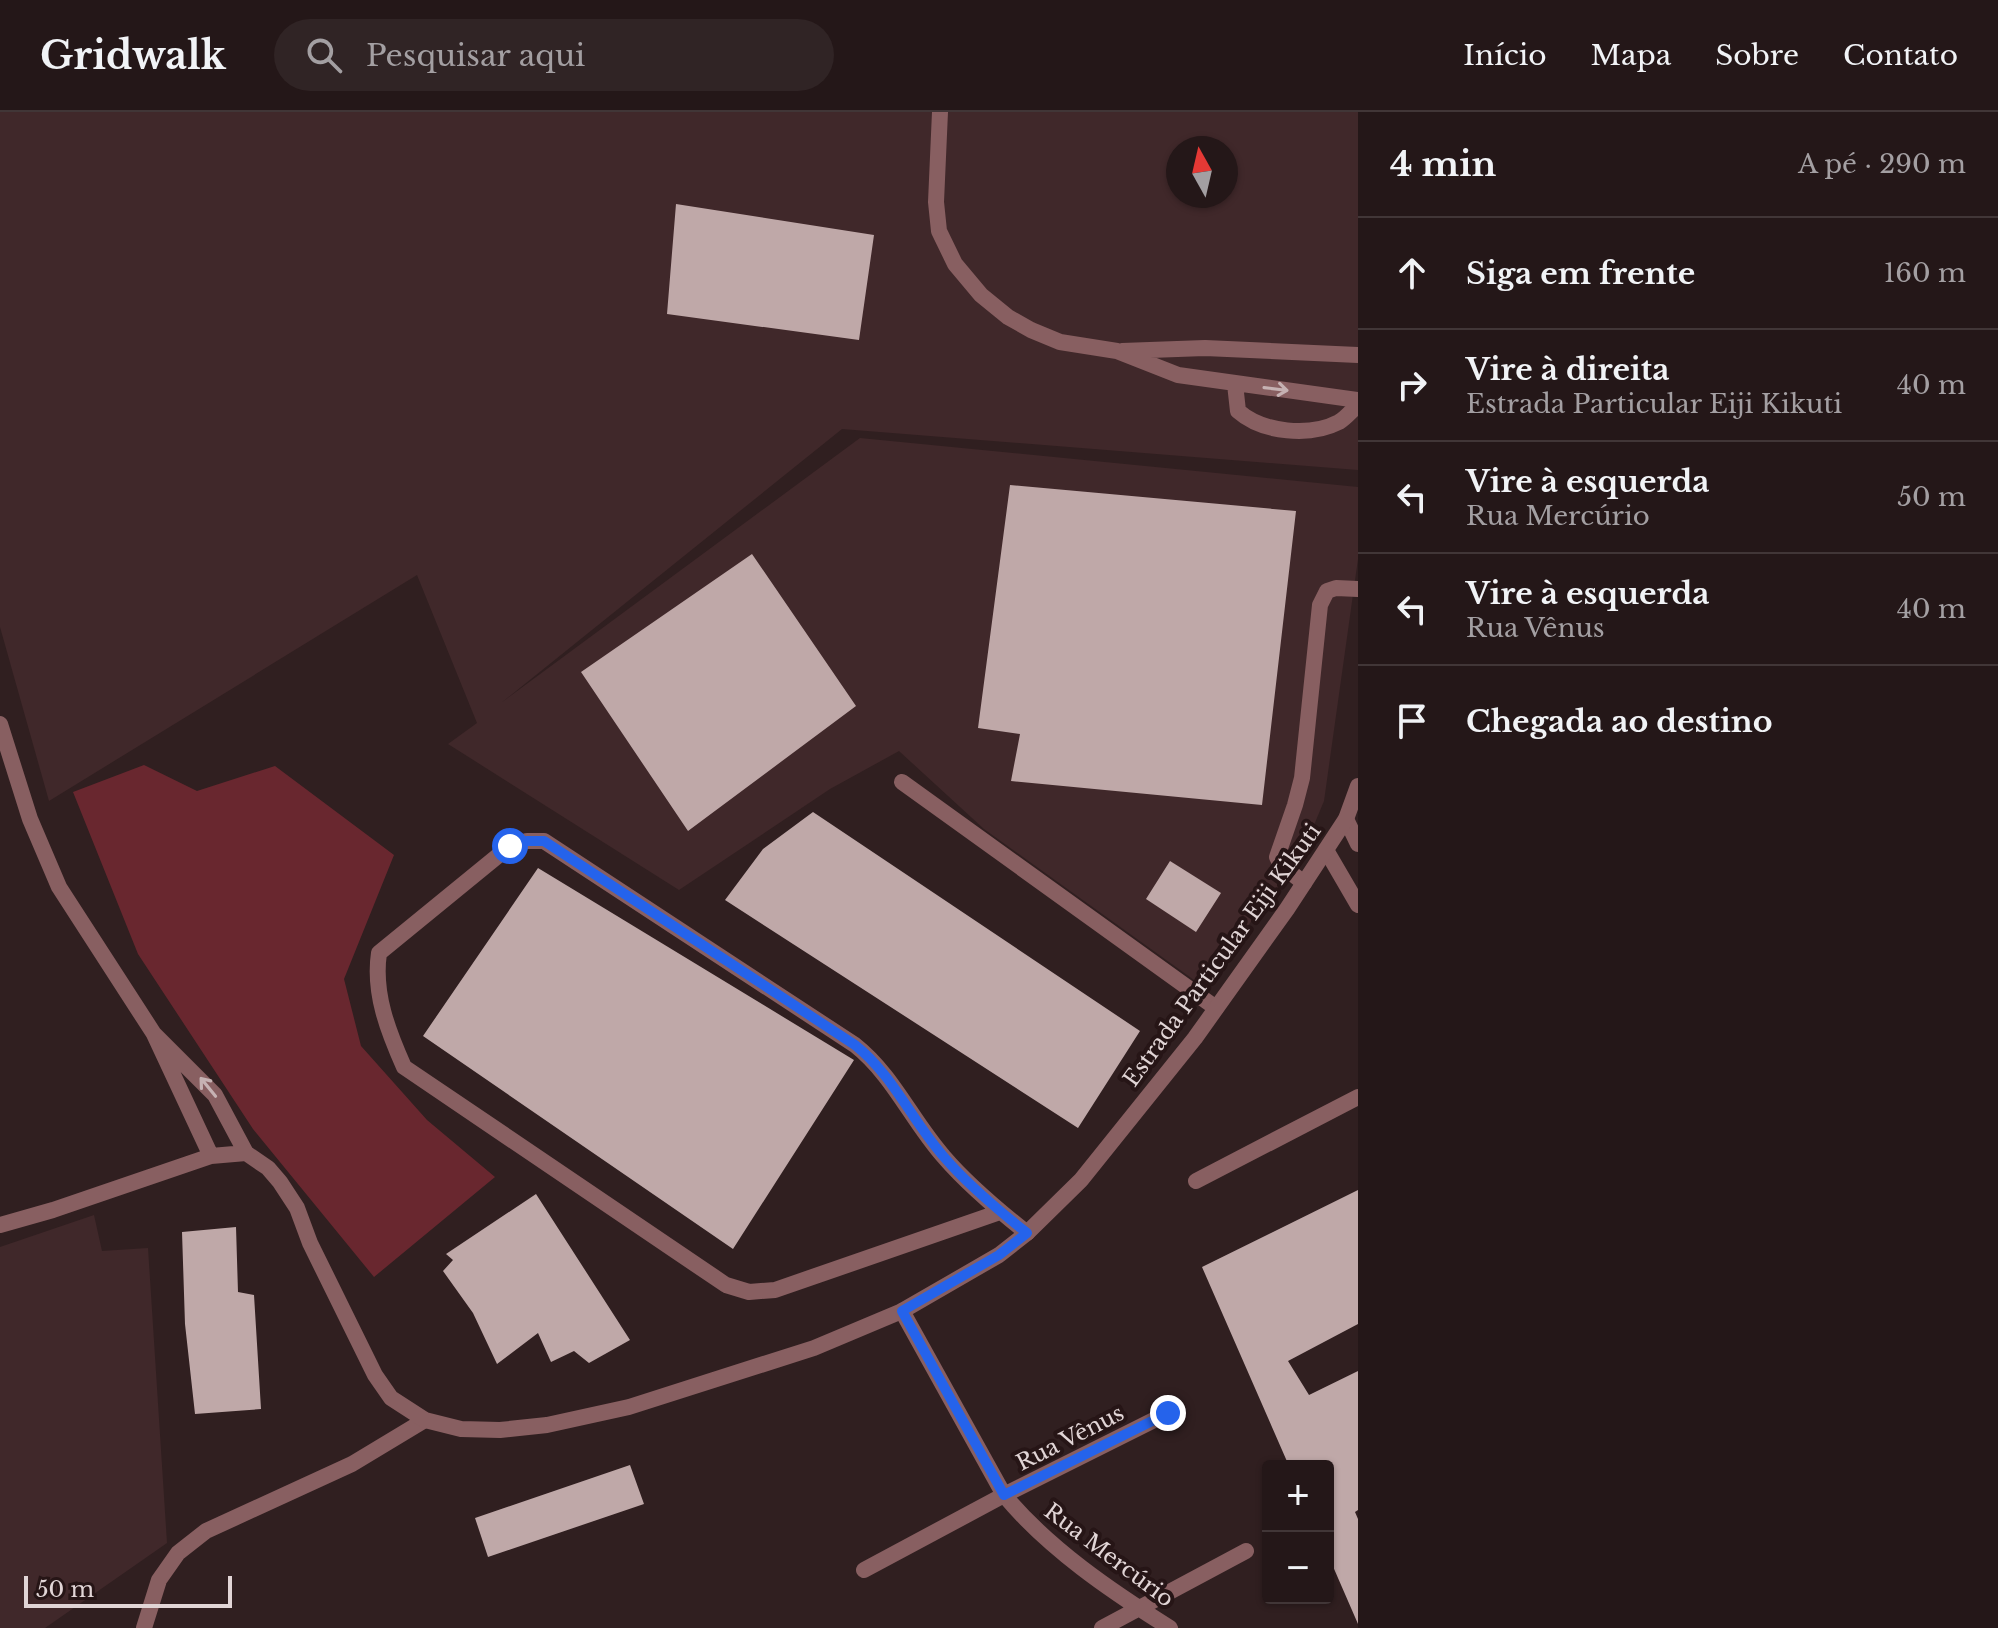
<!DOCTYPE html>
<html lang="pt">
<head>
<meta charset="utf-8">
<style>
  body { margin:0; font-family:"Libre Baskerville",serif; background:#302425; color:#f1f3f6 }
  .controls { position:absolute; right:24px; bottom:24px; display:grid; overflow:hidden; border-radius:8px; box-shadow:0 2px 6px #0004 }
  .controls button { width:72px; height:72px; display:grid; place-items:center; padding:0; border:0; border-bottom:2px solid #413637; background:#241718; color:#f1f3f6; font:40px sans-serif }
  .compass { position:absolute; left:1166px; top:24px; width:72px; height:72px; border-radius:50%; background:#241718; box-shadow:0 2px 6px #0004; rotate:352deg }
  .scale { position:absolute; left:24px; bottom:20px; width:208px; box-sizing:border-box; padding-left:8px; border:4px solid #e1d5d6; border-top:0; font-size:22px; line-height:28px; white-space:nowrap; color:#e1d5d6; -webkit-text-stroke:6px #261516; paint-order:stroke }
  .stop { position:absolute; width:24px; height:24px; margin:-18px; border:6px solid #2563eb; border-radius:50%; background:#fff }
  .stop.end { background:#2563eb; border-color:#fff; box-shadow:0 2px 8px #0008 }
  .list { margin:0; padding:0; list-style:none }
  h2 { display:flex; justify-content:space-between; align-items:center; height:104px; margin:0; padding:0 32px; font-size:34px }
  h2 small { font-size:26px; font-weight:400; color:#a39fa2 }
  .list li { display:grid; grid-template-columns:52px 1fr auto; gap:24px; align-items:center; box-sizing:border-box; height:112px; padding:0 32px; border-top:2px solid #413637 }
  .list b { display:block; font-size:30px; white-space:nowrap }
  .list p { margin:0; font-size:26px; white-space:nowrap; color:#a39fa2 }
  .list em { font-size:26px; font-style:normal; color:#a39fa2 }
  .icon { flex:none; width:44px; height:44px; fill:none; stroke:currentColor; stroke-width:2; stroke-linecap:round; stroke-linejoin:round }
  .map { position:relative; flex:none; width:1358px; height:1516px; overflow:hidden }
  header { display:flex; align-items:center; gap:48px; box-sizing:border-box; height:112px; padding:0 40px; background:#241718; border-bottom:2px solid #413637 }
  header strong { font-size:38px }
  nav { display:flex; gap:44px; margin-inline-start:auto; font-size:28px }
  .search { width:560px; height:72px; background:#302425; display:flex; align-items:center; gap:20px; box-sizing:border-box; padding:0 28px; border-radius:44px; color:#a39fa2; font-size:30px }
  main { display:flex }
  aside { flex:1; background:#241718 }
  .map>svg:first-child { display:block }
  .built { fill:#40282a; fill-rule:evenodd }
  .green { fill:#69272f }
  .building { fill:#bfa8a8 }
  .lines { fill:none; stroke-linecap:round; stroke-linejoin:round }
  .service { stroke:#885f61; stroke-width:16 }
  .minor { stroke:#885f61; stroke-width:16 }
  .tertiary { stroke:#885f61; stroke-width:16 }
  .oneway { stroke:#c6b2b3 }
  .route { stroke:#2563eb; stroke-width:10 }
  .labels { text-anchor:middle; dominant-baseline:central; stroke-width:8; stroke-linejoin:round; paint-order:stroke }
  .street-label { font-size:22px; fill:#e1d5d6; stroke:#261516 }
</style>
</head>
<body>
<header>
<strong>Gridwalk</strong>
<div class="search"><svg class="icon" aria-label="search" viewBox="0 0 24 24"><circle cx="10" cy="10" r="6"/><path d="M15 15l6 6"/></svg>Pesquisar aqui</div>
<nav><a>Início</a><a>Mapa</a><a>Sobre</a><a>Contato</a></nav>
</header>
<main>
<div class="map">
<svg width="1358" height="1516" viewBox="0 0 1358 1516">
  <rect width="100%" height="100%" fill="#301f20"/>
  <path class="built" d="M 0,0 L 1358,0 L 1358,358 L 842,317 L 501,591 L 860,326 L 1358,375 L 1358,447 L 1324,689 L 1299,749 L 1201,873 L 984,717 L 899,639 L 830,677 L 679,778 L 448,632 L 477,611 L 417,463 L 49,689 L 0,515 ZM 1178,36 L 1226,36 L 1226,84 L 1178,84 Z
    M 94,1103 L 102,1139 L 148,1136 L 167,1431 L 45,1516 L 0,1516 L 0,1135 Z"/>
  <path class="green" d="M 144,653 L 197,679 L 275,654 L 394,743 L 344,867 L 361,934 L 427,1008 L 495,1065 L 374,1165 L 253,1017 L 138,842 L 73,680 Z"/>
  <path class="building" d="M 676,92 L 874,123 L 859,228 L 667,202 Z
    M 1010,373 L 1296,399 L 1262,693 L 1011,669 L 1020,622 L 978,616 Z
    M 752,442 L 856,594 L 688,719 L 581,560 Z
    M 813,700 L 1140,919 L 1078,1016 L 725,788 L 763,737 Z
    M 1170,749 L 1221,781 L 1196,820 L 1146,787 Z
    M 538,756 L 854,948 L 733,1137 L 423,924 Z
    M 1358,1078 L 1358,1212 L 1288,1249 L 1309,1283 L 1358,1259 L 1358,1398 L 1355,1400 L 1358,1407 L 1358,1512 L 1328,1443 L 1328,1354 L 1289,1354 L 1202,1155 Z
    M 536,1082 L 630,1228 L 589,1251 L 574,1239 L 551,1250 L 538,1221 L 497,1252 L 473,1201 L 443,1159 L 453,1148 L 446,1142 Z
    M 236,1115 L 238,1180 L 254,1183 L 261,1297 L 195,1302 L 185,1212 L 182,1120 Z
    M 630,1353 L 644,1392 L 488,1445 L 475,1406 Z"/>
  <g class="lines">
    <path class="service" d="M 940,0 L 936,90 L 939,119 L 955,152 L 981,183 L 1008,205 L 1031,218 L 1060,230 L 1117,239 L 1178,263 L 1358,288
      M 1122,239 L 1205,236 L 1358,243
      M 1235,272 L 1238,299 C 1263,321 1310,325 1339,310 C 1346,306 1352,298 1358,293
      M 902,670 L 1216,896
      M 1346,707 L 1358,732
      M 1326,738 L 1358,793
      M 1304,771 L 1281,753 L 1277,745 L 1295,693 L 1302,666 L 1320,493 L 1327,479 L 1336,476 L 1358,477
      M 1196,1069 L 1358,985
      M 1000,1100 L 775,1178 L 749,1180 L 726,1173 L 404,955 C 388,919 373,881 379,841 L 510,734 L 527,729 L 544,729 L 855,933 C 893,963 912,1009 944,1045 C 968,1073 998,1098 1027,1121
      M 144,1516 L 159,1468 L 178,1441 L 206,1419 L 352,1352 L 425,1308"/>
    <path class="minor" d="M 902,1199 L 1004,1383 C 1049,1437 1111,1479 1170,1516
      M 864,1458 L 1004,1383 L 1168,1301
      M 1102,1516 L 1246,1439"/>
    <path class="tertiary" d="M 0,612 L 30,707 L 59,775 L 154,922 L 211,1044
      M 154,922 L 215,983 L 246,1041 L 268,1056 L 280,1070 L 297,1096 L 310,1131 L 375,1263 L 391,1286 L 425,1308 L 461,1317 L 500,1318 L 547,1313 L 629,1295 L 814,1236 L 902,1199 L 999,1143 L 1027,1121 L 1081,1068 L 1195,926 L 1287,797 L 1346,707 L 1358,674
      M 0,1113 L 53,1098 L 211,1044 L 246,1041"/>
  </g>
  <defs><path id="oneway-shaft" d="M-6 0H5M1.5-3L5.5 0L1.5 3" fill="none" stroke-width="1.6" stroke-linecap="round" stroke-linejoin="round" transform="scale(2)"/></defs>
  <g class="oneway">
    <use href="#oneway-shaft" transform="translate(1276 277) rotate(7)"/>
    <use href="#oneway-shaft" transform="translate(208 975) rotate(-129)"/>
  </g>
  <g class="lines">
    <path class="route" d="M 510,734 L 527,729 L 544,729 L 855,933 C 893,963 912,1009 944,1045 C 968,1073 998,1098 1027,1121 L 999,1143 L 902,1199 L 1004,1383 L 1168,1301"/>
  </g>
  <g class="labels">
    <g class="street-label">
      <text transform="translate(1222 843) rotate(-54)">Estrada Particular Eiji Kikuti</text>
      <text transform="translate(1070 1326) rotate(-27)">Rua Vênus</text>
      <text transform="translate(1109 1443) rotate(37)">Rua Mercúrio</text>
    </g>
  </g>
</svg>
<div class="controls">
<button>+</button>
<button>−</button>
</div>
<svg class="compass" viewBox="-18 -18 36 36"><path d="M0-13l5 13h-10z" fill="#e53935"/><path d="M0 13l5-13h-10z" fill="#a39fa2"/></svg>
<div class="scale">50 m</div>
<div class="stop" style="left:510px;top:734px"></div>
<div class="stop end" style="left:1168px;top:1301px"></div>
</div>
<aside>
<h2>4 min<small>A pé · 290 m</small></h2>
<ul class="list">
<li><svg class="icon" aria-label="ahead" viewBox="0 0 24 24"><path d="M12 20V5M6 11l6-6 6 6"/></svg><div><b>Siga em frente</b></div><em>160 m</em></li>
<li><svg class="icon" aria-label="right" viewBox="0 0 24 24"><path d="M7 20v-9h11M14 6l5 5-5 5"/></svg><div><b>Vire à direita</b><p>Estrada Particular Eiji Kikuti</p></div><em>40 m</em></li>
<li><svg class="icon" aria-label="left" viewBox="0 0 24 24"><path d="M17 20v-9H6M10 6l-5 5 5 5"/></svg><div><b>Vire à esquerda</b><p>Rua Mercúrio</p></div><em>50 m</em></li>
<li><svg class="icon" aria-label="left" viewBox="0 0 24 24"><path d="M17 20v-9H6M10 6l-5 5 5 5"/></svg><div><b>Vire à esquerda</b><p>Rua Vênus</p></div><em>40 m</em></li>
<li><svg class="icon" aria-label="arrive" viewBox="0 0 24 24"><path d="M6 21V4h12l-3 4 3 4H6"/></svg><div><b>Chegada ao destino</b></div></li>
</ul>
</aside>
</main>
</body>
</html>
